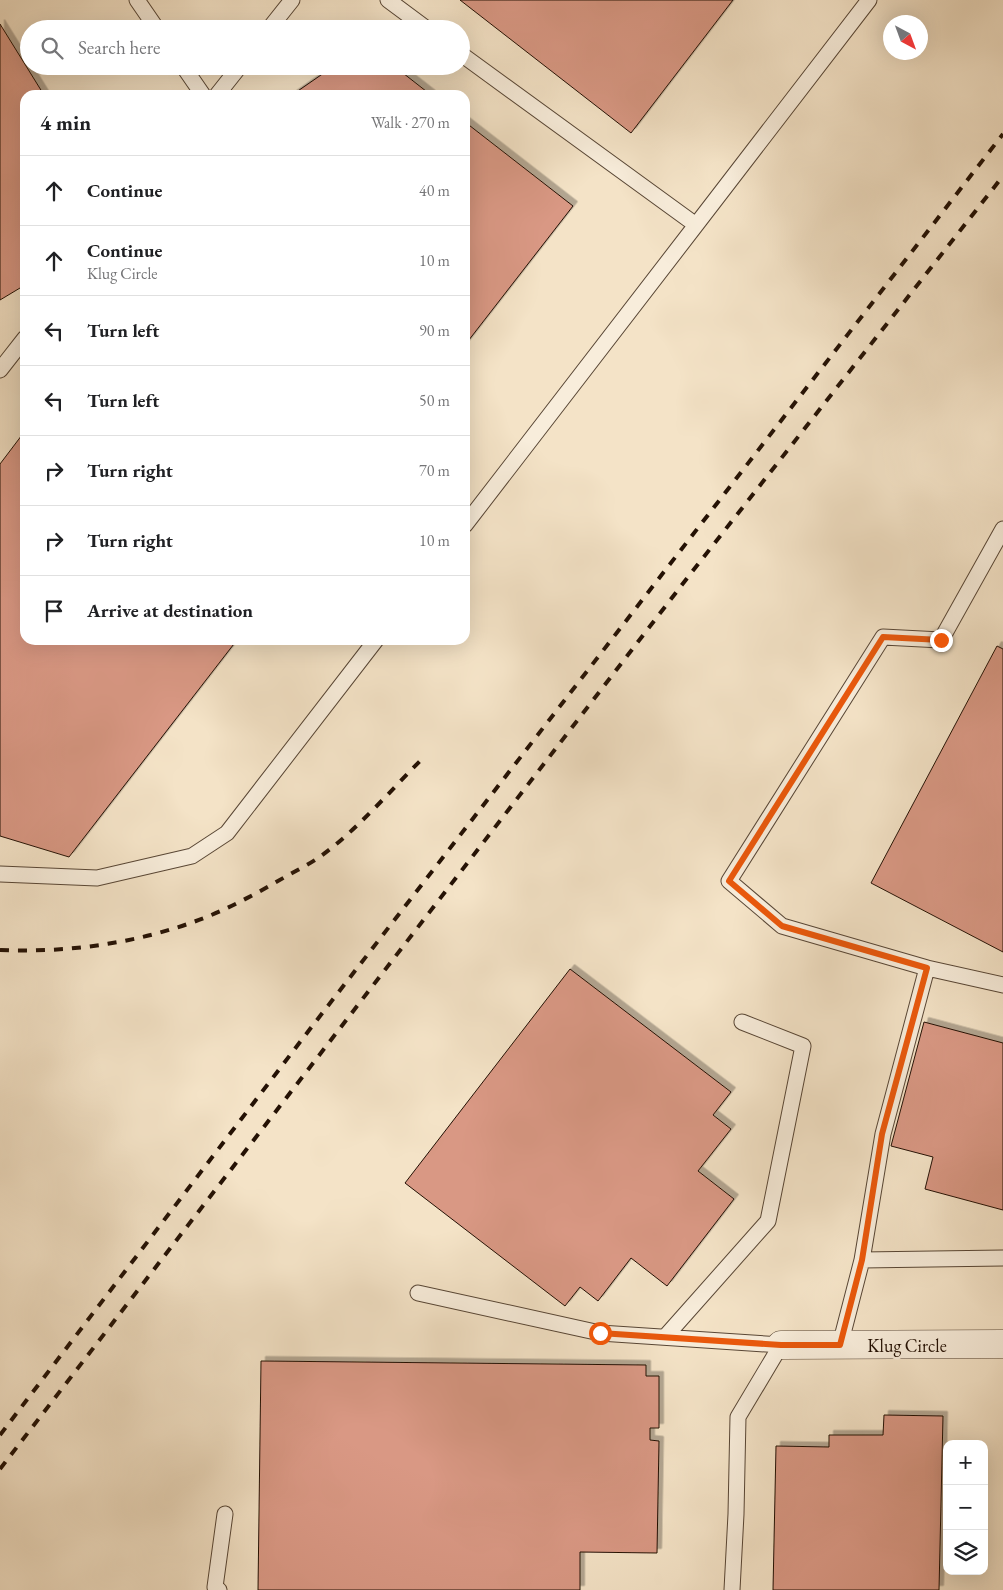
<!DOCTYPE html>
<html lang="en">
<head>
<meta charset="utf-8">
<style>
  body { margin:0; font-family:"EB Garamond",serif; background:#f2f2f2; color:#202124 }
  .controls { position:absolute; right:15px; bottom:15px; display:grid; overflow:hidden; border-radius:10px; box-shadow:0 5px 20px #0002 }
  .controls button { width:45px; height:45px; display:grid; place-items:center; padding:0; border:0; border-bottom:1px solid #e0e0e0; background:#fff; color:#202124; font:25px sans-serif }
  .compass { position:absolute; left:883px; top:15px; width:45px; height:45px; border-radius:50%; background:#fff; box-shadow:0 5px 20px #0002; rotate:139deg }
  .stop { position:absolute; width:15px; height:15px; margin:-11px; border:4px solid #ea580c; border-radius:50%; background:#fff }
  .stop.end { background:#ea580c; border-color:#fff; box-shadow:0 1px 5px #0008 }
  .list { margin:0; padding:0; list-style:none }
  h2 { display:flex; justify-content:space-between; align-items:center; height:65px; margin:0; padding:0 20px; font-size:21px }
  h2 small { font-size:16px; font-weight:400; color:#757577 }
  .list li { display:grid; grid-template-columns:32px 1fr auto; gap:15px; align-items:center; box-sizing:border-box; height:70px; padding:0 20px; border-top:1px solid #e0e0e0 }
  .list b { display:block; font-size:19px; white-space:nowrap }
  .list p { margin:0; font-size:16px; white-space:nowrap; color:#757577 }
  .list em { font-size:16px; font-style:normal; color:#757577 }
  .icon { flex:none; width:28px; height:28px; fill:none; stroke:currentColor; stroke-width:2; stroke-linecap:round; stroke-linejoin:round }
  .map { position:relative; flex:none; width:1003px; height:1590px; overflow:hidden }
  .search { position:absolute; background:#fff; box-shadow:0 5px 20px #0002; left:20px; top:20px; width:450px; height:55px; display:flex; align-items:center; gap:12px; box-sizing:border-box; padding:0 18px; border-radius:28px; color:#757577; font-size:19px }
  .panel { position:absolute; background:#fff; box-shadow:0 5px 20px #0002; left:20px; top:90px; width:450px; height:555px; border-radius:15px }
  .map>svg:first-child { display:block }
  .building { fill:#d99884; stroke:#241104; filter:url(#shadow) }
  .lines { fill:none; stroke-linecap:round; stroke-linejoin:round }
  .service-casing { stroke:#584635; stroke-width:17 }
  .minor-casing { stroke:#584635; stroke-width:29 }
  .service { stroke:#f8eddb; stroke-width:15 }
  .minor { stroke:#f8eddb; stroke-width:28 }
  .rail { stroke:#241104; stroke-width:4; stroke-dasharray:9 9; stroke-linecap:butt }
  .route { stroke:#ea580c; stroke-width:6 }
  .labels { text-anchor:middle; dominant-baseline:central; stroke-width:5; stroke-linejoin:round; paint-order:stroke }
  .street-label { font-size:18px; fill:#241104; stroke:#f8eddb }
</style>
</head>
<body>
<div class="map">
<svg width="1003" height="1590" viewBox="0 0 1003 1590">
  <defs>
    <filter id="shadow"><feDropShadow dx="4.5" dy="-4.5" stdDeviation="0" flood-color="#0004"/></filter>
  </defs>
  <rect width="100%" height="100%" fill="#f4e3c7"/>
  <filter id="stains"><feTurbulence type="fractalNoise" baseFrequency=".004" numOctaves="4"/><feColorMatrix values="0 0 0 0 .2 0 0 0 0 .09 0 0 0 0 .02 0 0 0 .5 -.17"/></filter>
  <radialGradient id="worn" r=".72"><stop offset=".6" stop-color="#630" stop-opacity="0"/><stop offset="1" stop-color="#630" stop-opacity=".3"/></radialGradient>
  <path class="building" d="M 460,0 L 733,0 L 631,133 Z
    M 0,24 L 44,95 L 25,95 L 25,285 L 0,300 Z
    M 334,66 L 394,66 L 431,95 L 292,95 Z
    M 465,122 L 573,206 L 465,345 Z
    M 25,431 L 25,640 L 237,640 L 69,857 L 0,836 L 0,464 Z
    M 997,646 L 1003,649 L 1003,952 L 871,883 Z
    M 570,969 L 731,1092 L 713,1115 L 731,1129 L 698,1171 L 734,1199 L 667,1286 L 631,1258 L 598,1301 L 580,1287 L 565,1306 L 405,1183 Z
    M 924,1022 L 1003,1043 L 1003,1210 L 925,1189 L 933,1157 L 891,1146 Z
    M 261,1361 L 646,1365 L 646,1376 L 659,1376 L 659,1428 L 650,1428 L 650,1440 L 659,1441 L 657,1553 L 580,1552 L 580,1590 L 258,1590 Z
    M 884,1415 L 943,1416 L 939,1590 L 773,1590 L 776,1446 L 829,1447 L 829,1435 L 883,1435 Z"/>
  <g class="lines">
    <defs>
      <path id="service" d="M 137,0 L 157,29
        M 388,0 L 427,29
        M 269,29 L 292,0
        M 461,54 L 696,225 L 465,525
        M 183,66 L 203,95
        M 217,95 L 240,66
        M 696,225 L 869,0
        M 0,370 L 25,338
        M 0,874 L 97,878 L 192,856 L 227,833 L 376,640
        M 927,968 L 782,926 L 729,881 L 883,637 L 941,640 L 1003,529
        M 862,1260 L 883,1134 L 927,968 L 1003,985
        M 418,1293 L 600,1333 L 781,1345 L 738,1417 L 736,1514 L 732,1590
        M 665,1337 L 768,1221 L 803,1046 L 742,1022
        M 840,1345 L 862,1260 L 1003,1258
        M 219,1590 L 215,1587 L 225,1514"/>
      <path id="minor" d="M 781,1345 L 1003,1344"/>
    </defs>
    <use href="#service" class="service-casing"/>
    <use href="#minor" class="minor-casing"/>
    <use href="#service" class="service"/>
    <use href="#minor" class="minor"/>
    <path class="rail" d="M 0,950 C 68,953 140,943 204,918 C 232,907 259,892 285,877 C 297,870 310,864 321,856 C 358,829 390,791 422,759
      M 0,1435 L 310,1029 L 1003,134
      M 0,1469 L 688,577 L 1003,176"/>
  </g>
  <g class="lines">
    <path class="route" d="M 600,1333 L 781,1345 L 840,1345 L 862,1260 L 882,1134 L 927,968 L 782,926 L 729,881 L 883,637 L 941,640"/>
  </g>
  <g class="labels">
    <g class="street-label">
      <text x="907" y="1345">Klug Circle</text>
    </g>
  </g>
  <rect width="100%" height="100%" filter="url(#stains)"/>
  <rect width="100%" height="100%" fill="url(#worn)"/>
</svg>
<div class="controls">
<button>+</button>
<button>−</button>
<button><svg class="icon" aria-label="layers" viewBox="0 0 24 24"><path d="M12 4l9 5-9 5-9-5zM3 14l9 5 9-5"/></svg></button>
</div>
<svg class="compass" viewBox="-18 -18 36 36"><path d="M0-13l5 13h-10z" fill="#e53935"/><path d="M0 13l5-13h-10z" fill="#757577"/></svg>
<div class="stop" style="left:600px;top:1333px"></div>
<div class="stop end" style="left:941px;top:640px"></div>
<div class="search"><svg class="icon" aria-label="search" viewBox="0 0 24 24"><circle cx="10" cy="10" r="6"/><path d="M15 15l6 6"/></svg>Search here</div>
<section class="panel">
<h2>4 min<small>Walk · 270 m</small></h2>
<ul class="list">
<li><svg class="icon" aria-label="ahead" viewBox="0 0 24 24"><path d="M12 20V5M6 11l6-6 6 6"/></svg><div><b>Continue</b></div><em>40 m</em></li>
<li><svg class="icon" aria-label="ahead" viewBox="0 0 24 24"><path d="M12 20V5M6 11l6-6 6 6"/></svg><div><b>Continue</b><p>Klug Circle</p></div><em>10 m</em></li>
<li><svg class="icon" aria-label="left" viewBox="0 0 24 24"><path d="M17 20v-9H6M10 6l-5 5 5 5"/></svg><div><b>Turn left</b></div><em>90 m</em></li>
<li><svg class="icon" aria-label="left" viewBox="0 0 24 24"><path d="M17 20v-9H6M10 6l-5 5 5 5"/></svg><div><b>Turn left</b></div><em>50 m</em></li>
<li><svg class="icon" aria-label="right" viewBox="0 0 24 24"><path d="M7 20v-9h11M14 6l5 5-5 5"/></svg><div><b>Turn right</b></div><em>70 m</em></li>
<li><svg class="icon" aria-label="right" viewBox="0 0 24 24"><path d="M7 20v-9h11M14 6l5 5-5 5"/></svg><div><b>Turn right</b></div><em>10 m</em></li>
<li><svg class="icon" aria-label="arrive" viewBox="0 0 24 24"><path d="M6 21V4h12l-3 4 3 4H6"/></svg><div><b>Arrive at destination</b></div></li>
</ul>
</section>
</div>
</body>
</html>
